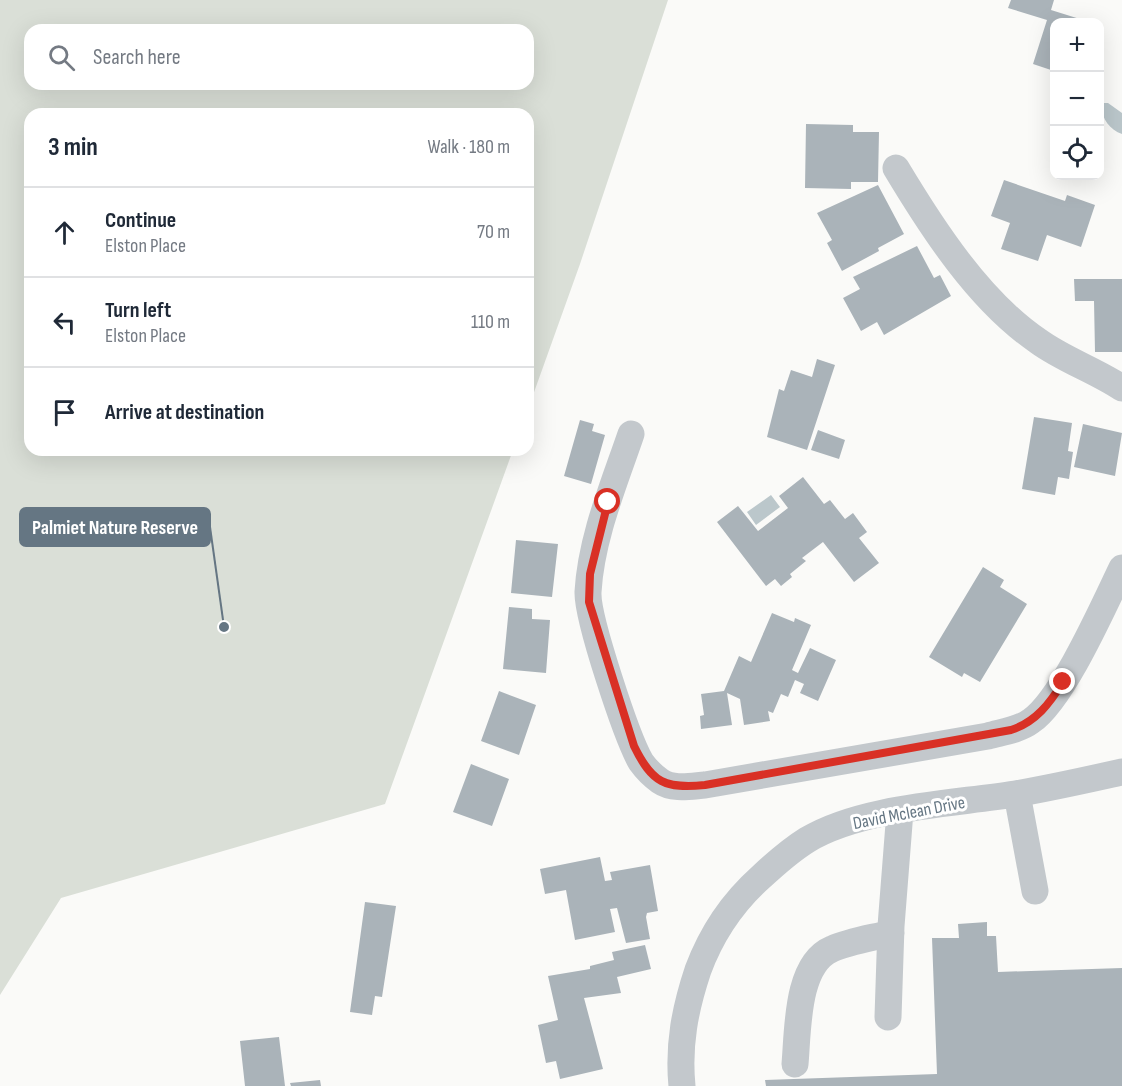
<!DOCTYPE html>
<html lang="en">
<head>
<meta charset="utf-8">
<style>
  body { margin:0; font-family:"Sofia Sans Condensed",sans-serif; background:#f2f2f3; color:#1f2937 }
  .controls { position:absolute; right:18px; top:18px; display:grid; overflow:hidden; border-radius:12px; box-shadow:0 6px 24px #0002 }
  .controls button { width:54px; height:54px; display:grid; place-items:center; padding:0; border:0; border-bottom:2px solid #e0e1e3; background:#fff; color:#1f2937; font:30px sans-serif }
  .stop { position:absolute; width:18px; height:18px; margin:-14px; border:4px solid #d93025; border-radius:50%; background:#fff }
  .stop.end { background:#d93025; border-color:#fff; box-shadow:0 2px 6px #0008 }
  .list { margin:0; padding:0; list-style:none }
  h2 { display:flex; justify-content:space-between; align-items:center; height:78px; margin:0; padding:0 24px; font-size:26px }
  h2 small { font-size:20px; font-weight:400; color:#747a83 }
  .list li { display:grid; grid-template-columns:39px 1fr auto; gap:18px; align-items:center; box-sizing:border-box; height:90px; padding:0 24px; border-top:2px solid #e0e1e3 }
  .list b { display:block; font-size:22px; white-space:nowrap }
  .list p { margin:0; font-size:20px; white-space:nowrap; color:#747a83 }
  .list em { font-size:20px; font-style:normal; color:#747a83 }
  .icon { flex:none; width:33px; height:33px; fill:none; stroke:currentColor; stroke-width:2; stroke-linecap:round; stroke-linejoin:round }
  .map { position:relative; flex:none; width:1122px; height:1086px; overflow:hidden }
  .search { position:absolute; background:#fff; box-shadow:0 6px 24px #0002; left:24px; top:24px; width:510px; height:66px; display:flex; align-items:center; gap:15px; box-sizing:border-box; padding:0 21px; border-radius:18px; color:#747a83; font-size:22px }
  .panel { position:absolute; background:#fff; box-shadow:0 6px 24px #0002; left:24px; top:108px; width:510px; height:348px; border-radius:18px }
  .map>svg:first-child { display:block }
  .green { fill:#dadfd7; fill-rule:evenodd }
  .water { fill:#bbc7cb }
  .building { fill:#aab3b9 }
  .lines { fill:none; stroke-linecap:round; stroke-linejoin:round }
  .minor { stroke:#c3c8cc; stroke-width:27 }
  .route { stroke:#d93025; stroke-width:8 }
  .labels { text-anchor:middle; dominant-baseline:central; stroke-width:6; stroke-linejoin:round; paint-order:stroke }
  .street-label { font-size:18px; fill:#657683; stroke:#fff }
  .leader { fill:none; stroke:#657683; stroke-width:2 }
  .callout-dot { fill:#657683; stroke:#fff; stroke-width:2 }
  .callout { fill:#657683; stroke:#657683; stroke-width:2 }
  .callout-label { font-size:20px; text-anchor:middle; font-weight:bold; fill:#fff }
</style>
</head>
<body>
<div class="map">
<svg width="1122" height="1086" viewBox="0 0 1122 1086">
  <rect width="100%" height="100%" fill="#fafaf8"/>
  <path class="green" d="M 0,0 L 668,0 L 580,264 L 528,409 L 528,114 L 30,114 L 30,450 L 513,450 L 385,804 L 61,898 L 0,995 ZM 30,30 L 528,30 L 528,84 L 30,84 Z"/>
  <path class="water" d="M 1102,103 L 1108,103 L 1122,113 L 1122,134 C 1109,129 1100,117 1102,103 Z
    M 771,495 L 780,507 L 756,525 L 747,512 Z"/>
  <path class="building" d="M 1011,0 L 1054,0 L 1051,10 L 1083,20 L 1083,22 L 1054,22 L 1054,71 L 1033,64 L 1047,20 L 1008,8 Z
    M 806,124 L 853,125 L 853,132 L 879,132 L 878,182 L 851,182 L 851,189 L 805,188 Z
    M 1004,180 L 1065,201 L 1067,195 L 1095,205 L 1081,247 L 1047,235 L 1038,261 L 1001,249 L 1010,223 L 991,216 Z
    M 878,185 L 904,234 L 878,248 L 879,251 L 842,271 L 827,243 L 832,240 L 817,213 Z
    M 917,246 L 934,278 L 940,275 L 951,296 L 884,335 L 877,322 L 861,331 L 843,298 L 860,289 L 853,277 Z
    M 1074,279 L 1122,279 L 1122,352 L 1095,352 L 1094,301 L 1075,301 Z
    M 817,359 L 835,365 L 807,450 L 767,437 L 779,389 L 784,391 L 791,370 L 812,377 Z
    M 1034,417 L 1072,423 L 1068,451 L 1073,452 L 1069,479 L 1058,477 L 1055,495 L 1022,489 Z
    M 580,420 L 594,424 L 592,431 L 605,435 L 591,484 L 564,476 Z
    M 1083,424 L 1122,433 L 1115,476 L 1074,467 Z
    M 818,430 L 845,440 L 839,459 L 811,450 Z
    M 803,477 L 824,504 L 830,500 L 845,519 L 853,513 L 867,532 L 859,538 L 879,563 L 854,582 L 823,542 L 802,558 L 806,561 L 790,574 L 792,577 L 781,586 L 775,579 L 766,586 L 717,522 L 738,506 L 758,531 L 788,508 L 779,496 Z
    M 516,540 L 558,544 L 552,597 L 511,593 Z
    M 983,567 L 1004,580 L 1000,587 L 1027,604 L 980,682 L 964,673 L 962,677 L 929,657 Z
    M 509,607 L 532,609 L 532,619 L 550,620 L 546,673 L 503,669 Z
    M 772,613 L 794,622 L 795,618 L 811,625 L 792,670 L 798,673 L 810,648 L 836,660 L 818,701 L 800,693 L 804,684 L 795,680 L 788,697 L 781,694 L 773,713 L 768,711 L 770,721 L 744,725 L 740,699 L 727,693 L 732,725 L 701,729 L 700,716 L 704,715 L 701,694 L 724,691 L 739,656 L 751,662 Z
    M 499,691 L 536,705 L 519,755 L 481,741 Z
    M 471,764 L 509,779 L 492,826 L 453,812 Z
    M 600,857 L 605,881 L 612,880 L 610,872 L 650,865 L 658,911 L 647,913 L 646,917 L 650,939 L 626,943 L 617,908 L 610,909 L 615,932 L 575,940 L 566,890 L 545,894 L 540,869 Z
    M 365,902 L 396,906 L 382,997 L 375,996 L 372,1015 L 350,1012 Z
    M 987,922 L 987,936 L 996,936 L 998,972 L 1122,968 L 1122,1086 L 766,1086 L 765,1080 L 937,1074 L 932,938 L 959,938 L 958,924 Z
    M 645,945 L 651,969 L 617,977 L 621,993 L 584,998 L 603,1069 L 560,1079 L 556,1061 L 546,1063 L 538,1025 L 558,1020 L 548,976 L 590,969 L 590,966 L 614,960 L 612,952 Z
    M 279,1037 L 285,1086 L 245,1086 L 240,1041 Z
    M 320,1080 L 321,1086 L 291,1086 L 290,1083 Z"/>
  <g class="lines">
    <path class="minor" d="M 896,168 C 932,228 979,301 1038,341 C 1064,360 1095,370 1122,388
      M 631,434 C 614,484 591,538 588,592 C 587,618 627,738 641,762 C 646,769 653,776 660,781 C 673,790 691,786 705,785 L 988,736 C 1002,732 1019,730 1031,721 C 1063,699 1104,605 1122,568
      M 1017,794 L 1035,891
      M 888,1017 L 891,926 L 900,811
      M 795,1064 C 798,1031 796,964 832,949 C 850,941 872,938 891,933
      M 682,1086 C 678,1045 685,1009 698,970 C 711,935 733,902 761,877 C 775,864 791,850 807,840 C 862,807 952,804 1015,794 C 1051,788 1086,780 1122,772"/>
  </g>
  <g class="lines">
    <path class="route" d="M 608,502 L 590,574 L 589,602 L 634,746 C 652,783 665,789 705,785 L 1011,730 C 1036,722 1050,703 1063,682"/>
  </g>
  <g class="labels">
    <g class="street-label">
      <text transform="translate(909 813) rotate(-11)">David Mclean Drive</text>
    </g>
  </g>
  <path class="leader" d="M224 627L210 527"/>
  <circle class="callout-dot" cx="224" cy="627" r="6"/>
  <rect class="callout" x="20" y="508" width="190" height="38" rx="6"/>
  <g class="callout-label">
    <text x="115" y="534">Palmiet Nature Reserve</text>
  </g>
</svg>
<div class="controls">
<button>+</button>
<button>−</button>
<button><svg class="icon" aria-label="locate" viewBox="0 0 24 24"><circle cx="12" cy="12" r="6"/><path d="M12 2v4M12 18v4M2 12h4M18 12h4"/></svg></button>
</div>
<div class="stop" style="left:608px;top:502px"></div>
<div class="stop end" style="left:1063px;top:682px"></div>
<div class="search"><svg class="icon" aria-label="search" viewBox="0 0 24 24"><circle cx="10" cy="10" r="6"/><path d="M15 15l6 6"/></svg>Search here</div>
<section class="panel">
<h2>3 min<small>Walk · 180 m</small></h2>
<ul class="list">
<li><svg class="icon" aria-label="ahead" viewBox="0 0 24 24"><path d="M12 20V5M6 11l6-6 6 6"/></svg><div><b>Continue</b><p>Elston Place</p></div><em>70 m</em></li>
<li><svg class="icon" aria-label="left" viewBox="0 0 24 24"><path d="M17 20v-9H6M10 6l-5 5 5 5"/></svg><div><b>Turn left</b><p>Elston Place</p></div><em>110 m</em></li>
<li><svg class="icon" aria-label="arrive" viewBox="0 0 24 24"><path d="M6 21V4h12l-3 4 3 4H6"/></svg><div><b>Arrive at destination</b></div></li>
</ul>
</section>
</div>
</body>
</html>
